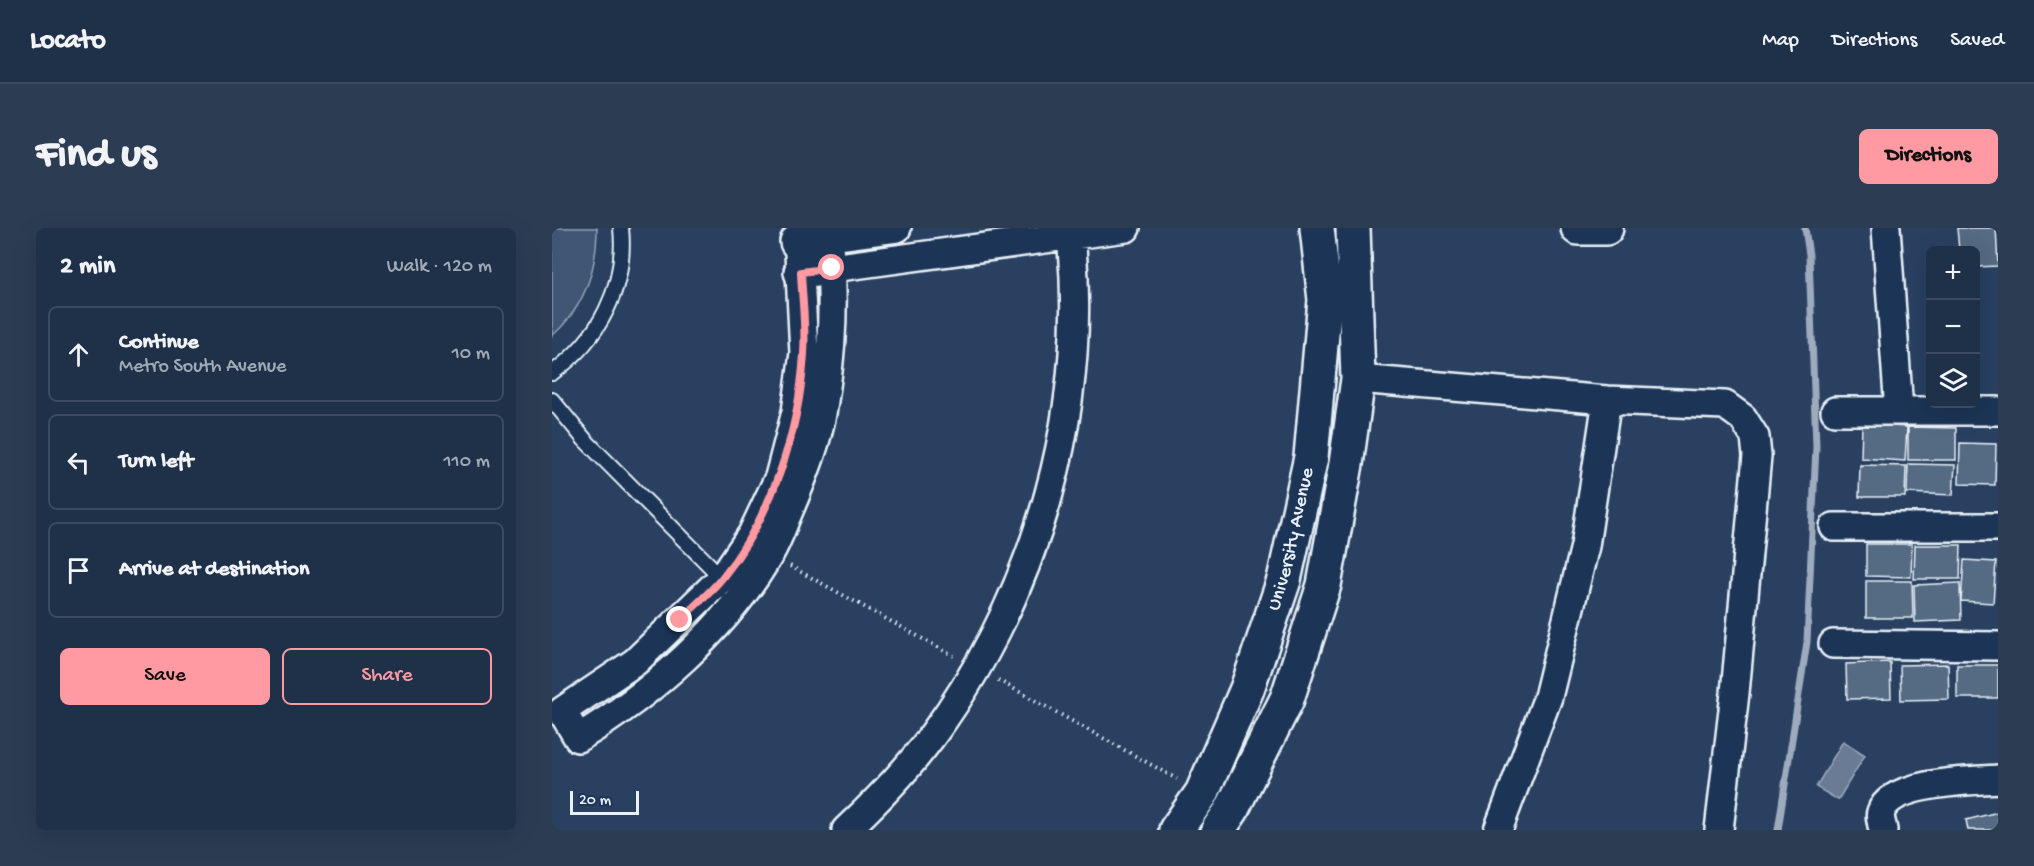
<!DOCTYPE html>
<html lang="en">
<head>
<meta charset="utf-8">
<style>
  body { margin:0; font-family:"Gochi Hand",sans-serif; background:#2c3c53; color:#f1f3f6 }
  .controls { position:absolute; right:18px; top:18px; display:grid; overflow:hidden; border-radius:9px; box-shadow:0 6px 24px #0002 }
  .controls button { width:54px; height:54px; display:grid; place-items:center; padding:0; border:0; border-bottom:2px solid #3c4b61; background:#1f3049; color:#f1f3f6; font:30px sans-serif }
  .scale { position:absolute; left:18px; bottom:15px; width:69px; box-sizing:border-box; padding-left:6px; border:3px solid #e8f1f8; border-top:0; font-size:16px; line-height:21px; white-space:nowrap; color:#e8f1f8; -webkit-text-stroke:4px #1d3557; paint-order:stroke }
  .stop { position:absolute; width:18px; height:18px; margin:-14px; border:4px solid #ff9aa2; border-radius:50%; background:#fff }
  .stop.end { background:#ff9aa2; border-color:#fff; box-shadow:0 2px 6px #0008 }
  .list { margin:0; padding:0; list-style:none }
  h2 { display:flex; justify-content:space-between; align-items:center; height:78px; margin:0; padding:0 24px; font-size:26px }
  h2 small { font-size:20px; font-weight:400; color:#a1a9b4 }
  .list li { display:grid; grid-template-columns:39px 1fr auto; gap:18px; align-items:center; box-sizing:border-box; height:96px; margin:0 12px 12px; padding:0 12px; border:2px solid #3c4b61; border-radius:9px }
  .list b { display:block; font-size:22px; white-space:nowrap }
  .list p { margin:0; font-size:20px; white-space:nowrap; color:#a1a9b4 }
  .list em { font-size:20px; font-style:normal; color:#a1a9b4 }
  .actions { display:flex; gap:12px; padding:18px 24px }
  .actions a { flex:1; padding:14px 0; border:2px solid #ff9aa2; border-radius:9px; text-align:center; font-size:21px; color:#ff9aa2 }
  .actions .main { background:#ff9aa2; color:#111 }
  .icon { flex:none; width:33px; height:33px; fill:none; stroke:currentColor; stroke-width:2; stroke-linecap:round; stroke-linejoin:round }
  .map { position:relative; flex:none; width:1446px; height:602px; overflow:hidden; border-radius:9px }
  header { display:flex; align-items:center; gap:36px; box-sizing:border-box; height:84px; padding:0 30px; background:#1f3049; border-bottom:2px solid #3c4b61 }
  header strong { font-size:28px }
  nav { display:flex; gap:33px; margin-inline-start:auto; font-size:21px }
  .intro { display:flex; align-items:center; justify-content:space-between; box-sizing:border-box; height:144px; padding:0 36px }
  h1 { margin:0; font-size:42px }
  .button { padding:15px 27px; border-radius:9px; background:#ff9aa2; color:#111; font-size:21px; font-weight:700 }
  main { display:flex; gap:36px; padding:0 36px }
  aside { flex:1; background:#1f3049; border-radius:9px; box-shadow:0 6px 24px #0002 }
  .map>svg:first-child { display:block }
  .green { fill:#415774; stroke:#94a4b6; stroke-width:1.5 }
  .water { fill:#6b7c95; stroke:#9dabbd; stroke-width:1.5 }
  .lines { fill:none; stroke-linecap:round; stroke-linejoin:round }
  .stream { stroke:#9dabbd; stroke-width:7 }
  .building { fill:#556a83; stroke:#e8f1f8; stroke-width:1.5 }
  .lane-casing { stroke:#e8f1f8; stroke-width:18 }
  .street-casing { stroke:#e8f1f8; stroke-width:32 }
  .secondary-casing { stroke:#e8f1f8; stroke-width:38 }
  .path { stroke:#e8f1f8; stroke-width:4; stroke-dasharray:1.5 4.5; stroke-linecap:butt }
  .lane { stroke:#1d3557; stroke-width:14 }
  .street { stroke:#1d3557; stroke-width:27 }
  .secondary { stroke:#1d3557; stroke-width:33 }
  .route { stroke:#ff9aa2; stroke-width:8 }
  .labels { text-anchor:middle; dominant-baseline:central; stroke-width:6; stroke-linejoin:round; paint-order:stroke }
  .street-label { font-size:20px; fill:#e8f1f8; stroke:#1d3557 }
</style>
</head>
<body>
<header>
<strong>Locato</strong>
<nav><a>Map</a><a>Directions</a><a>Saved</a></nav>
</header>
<div class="intro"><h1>Find us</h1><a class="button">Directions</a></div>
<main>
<aside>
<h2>2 min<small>Walk · 120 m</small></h2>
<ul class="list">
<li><svg class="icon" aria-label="ahead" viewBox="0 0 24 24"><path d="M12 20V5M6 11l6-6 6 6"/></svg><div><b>Continue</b><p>Metro South Avenue</p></div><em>10 m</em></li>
<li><svg class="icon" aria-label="left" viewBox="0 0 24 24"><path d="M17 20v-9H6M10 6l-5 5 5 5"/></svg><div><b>Turn left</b></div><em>110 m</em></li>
<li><svg class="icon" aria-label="arrive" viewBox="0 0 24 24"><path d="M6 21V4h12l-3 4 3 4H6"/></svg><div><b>Arrive at destination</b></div></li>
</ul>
<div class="actions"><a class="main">Save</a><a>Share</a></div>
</aside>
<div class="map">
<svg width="1446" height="602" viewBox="0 0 1446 602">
  <rect width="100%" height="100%" fill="#294061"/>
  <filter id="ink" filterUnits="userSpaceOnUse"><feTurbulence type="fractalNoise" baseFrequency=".0167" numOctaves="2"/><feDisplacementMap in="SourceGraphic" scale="12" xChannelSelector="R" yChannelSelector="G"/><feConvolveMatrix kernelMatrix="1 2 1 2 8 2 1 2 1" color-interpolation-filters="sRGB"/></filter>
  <g filter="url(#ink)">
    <path class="green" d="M 0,0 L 45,0 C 45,42 32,80 0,108 Z"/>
    <path class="water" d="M 1291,513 L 1313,527 L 1286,572 L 1264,559 Z"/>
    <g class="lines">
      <path class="stream" d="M 1226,602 L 1255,414 L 1264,218 L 1257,27 L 1253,0"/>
    </g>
    <path class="building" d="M 1405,0 L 1444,0 L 1446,38 L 1424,39 L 1424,22 L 1407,22 Z
      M 1310,196 L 1355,199 L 1353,233 L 1309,230 Z
      M 1356,199 L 1404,200 L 1404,232 L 1356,232 Z
      M 1408,215 L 1444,216 L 1443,257 L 1407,256 Z
      M 1356,236 L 1403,237 L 1401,267 L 1355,265 Z
      M 1308,237 L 1354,238 L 1353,269 L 1307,269 Z
      M 1314,316 L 1360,316 L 1359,349 L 1314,348 Z
      M 1363,317 L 1409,317 L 1408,351 L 1362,351 Z
      M 1412,332 L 1444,334 L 1441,375 L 1409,373 Z
      M 1314,353 L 1360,353 L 1361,390 L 1314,390 Z
      M 1408,355 L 1409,392 L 1363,394 L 1362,357 Z
      M 1338,434 L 1339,470 L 1295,471 L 1294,436 Z
      M 1396,436 L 1397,471 L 1349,472 L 1348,437 Z
      M 1405,437 L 1446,437 L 1446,470 L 1405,470 Z
      M 1446,584 L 1446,602 L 1416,602 L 1414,592 Z"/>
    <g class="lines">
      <defs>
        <path id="lane" d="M 0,145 C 47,112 75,58 69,0
          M 0,172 L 33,212 L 170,350"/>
        <path id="street" d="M 1334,0 L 1347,183
          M 278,9 L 345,0
          M 247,25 L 252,125 L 244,184 L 227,249 L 200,306 L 170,350 L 83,434 L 10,483 L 26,510 C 97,468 175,400 217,327 C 225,314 230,299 236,285 C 248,257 261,226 268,195 C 271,184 272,171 274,159 C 281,111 282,68 278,19
          M 280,40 L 574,0
          M 806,151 L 1055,172 L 1173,177 L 1191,190 L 1203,209 L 1205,228 L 1183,465 L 1167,602
          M 1283,183 L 1446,183
          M 1282,299 L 1446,299
          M 1281,416 L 1446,418
          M 294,602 C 325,573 355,542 380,508 C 486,364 539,178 518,0
          M 946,602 L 996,469 L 1033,318 L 1055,172
          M 1331,602 C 1330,596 1327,589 1329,584 C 1339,553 1420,553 1446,551"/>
        <g id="secondary">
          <path d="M 1026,0 L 1054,0"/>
          <path d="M 245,14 L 278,9"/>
          <path d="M 249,44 L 280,40"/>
          <path id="s1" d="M 624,602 L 650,565 L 695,461 L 732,352 L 759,229 L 773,72 L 765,0"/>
          <path d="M 666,602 L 679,583 L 735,471 L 772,357 L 794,236 L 806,151 L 801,0"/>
        </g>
      </defs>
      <use href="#lane" class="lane-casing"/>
      <use href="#street" class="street-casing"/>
      <use href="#secondary" class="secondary-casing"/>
      <path class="path" d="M 238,338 L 402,428
        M 446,452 L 625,551"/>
      <use href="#lane" class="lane"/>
      <use href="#street" class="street"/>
      <use href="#secondary" class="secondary"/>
    </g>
  </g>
  <g class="lines" filter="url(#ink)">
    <path class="route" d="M 128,392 C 142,378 158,365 170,350 C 220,288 247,205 252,126 C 254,99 250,71 249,44 L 280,40"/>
  </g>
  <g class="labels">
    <g class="street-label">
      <text stroke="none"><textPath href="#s1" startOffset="315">University Avenue</textPath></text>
    </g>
  </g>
</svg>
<div class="controls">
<button>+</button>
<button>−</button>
<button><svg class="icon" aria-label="layers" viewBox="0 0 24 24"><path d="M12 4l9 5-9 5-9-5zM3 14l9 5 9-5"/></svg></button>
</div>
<div class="scale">20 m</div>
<div class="stop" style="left:280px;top:40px"></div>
<div class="stop end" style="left:128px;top:392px"></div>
</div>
</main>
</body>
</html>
